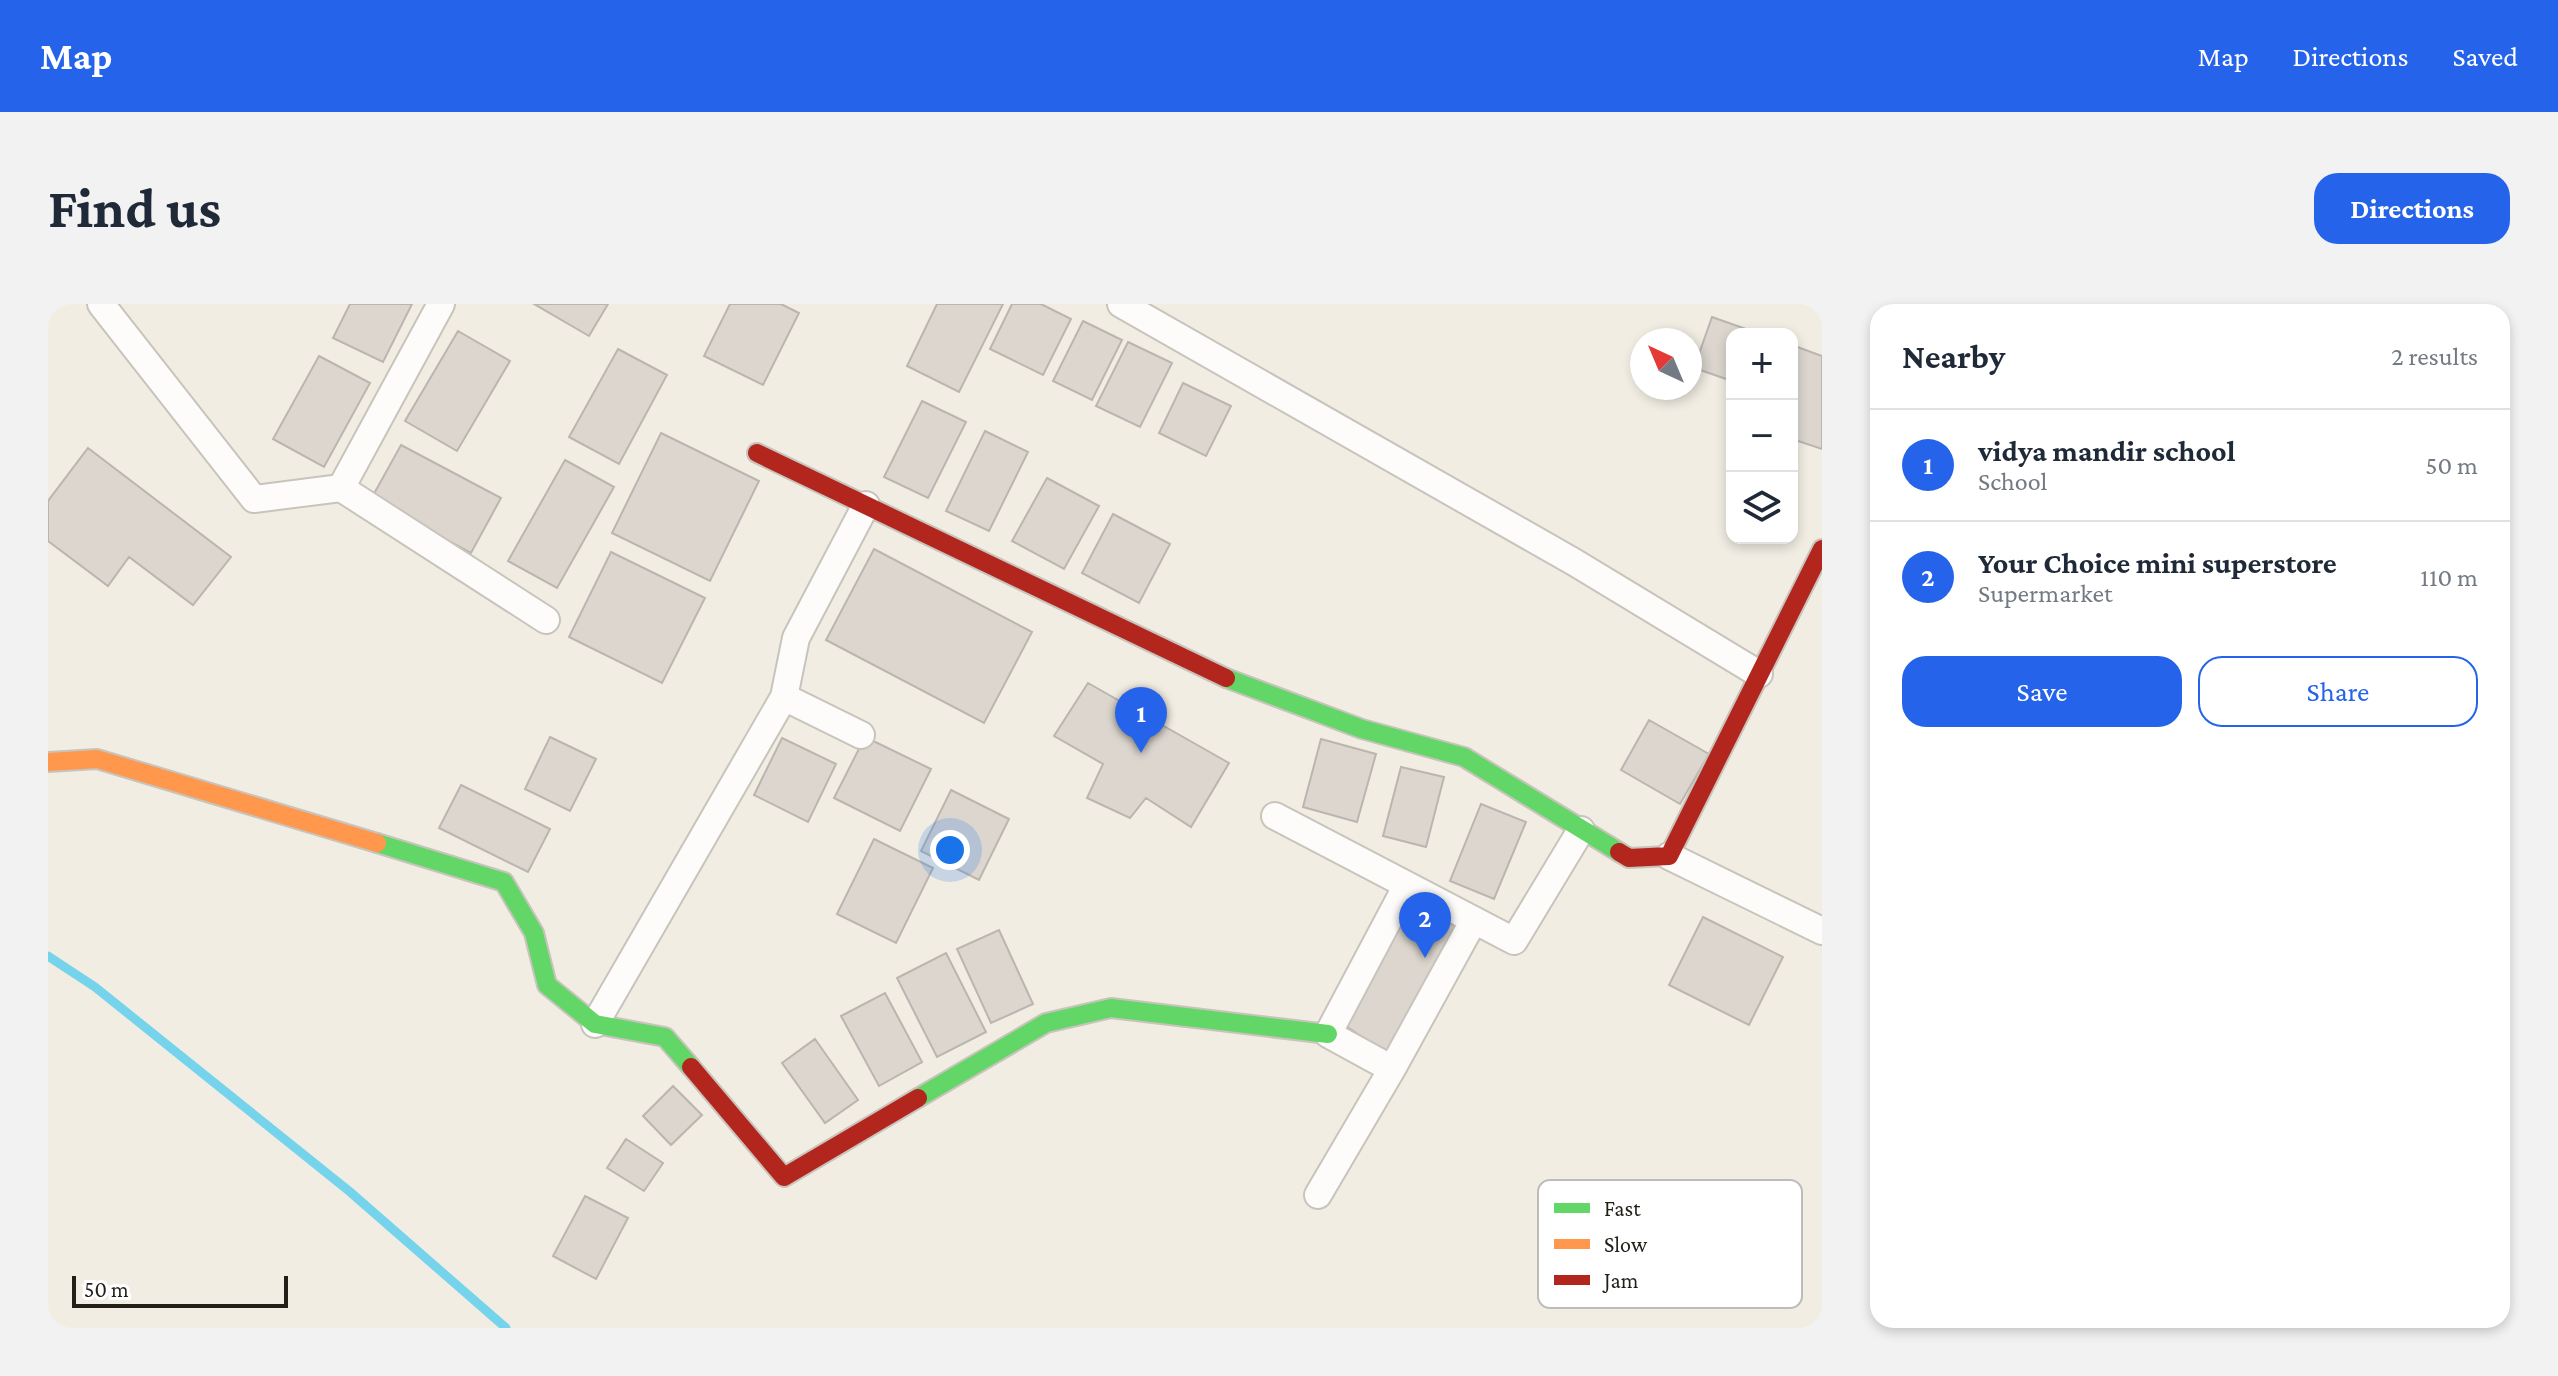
<!DOCTYPE html>
<html lang="en">
<head>
<meta charset="utf-8">
<style>
  body { margin:0; font-family:"Crimson Pro",serif; background:#f2f2f3; color:#1f2937 }
  .controls { position:absolute; right:24px; top:24px; display:grid; overflow:hidden; border-radius:16px; box-shadow:0 4px 12px #0003 }
  .controls button { width:72px; height:72px; display:grid; place-items:center; padding:0; border:0; border-bottom:2px solid #e0e1e3; background:#fff; color:#1f2937; font:40px sans-serif }
  .compass { position:absolute; left:1582px; top:24px; width:72px; height:72px; border-radius:50%; background:#fff; box-shadow:0 4px 12px #0003; rotate:316deg }
  .scale { position:absolute; left:24px; bottom:20px; width:216px; box-sizing:border-box; padding-left:8px; border:4px solid #221f18; border-top:0; font-size:22px; line-height:28px; white-space:nowrap; color:#221f18; -webkit-text-stroke:6px #fff; paint-order:stroke }
  .you { position:absolute; left:902px; top:546px; width:28px; height:28px; margin:-20px; border:6px solid #fff; border-radius:50%; background:#1a73e8; box-shadow:0 0 0 12px #1a73e833 }
  .badge { display:grid; place-items:center; width:52px; height:52px; border-radius:50%; background:#2563eb; color:#fff; font-size:26px; font-weight:700 }
  .pin { position:absolute; translate:-50% -66px; filter:drop-shadow(0 2px 4px #0008) }
  .pin::after { content:''; position:absolute; top:42px; width:28px; height:24px; background:inherit; clip-path:polygon(0 0,100% 0,50% 100%) }
  .list { margin:0; padding:0; list-style:none }
  h2 { display:flex; justify-content:space-between; align-items:center; height:104px; margin:0; padding:0 32px; font-size:34px }
  h2 small { font-size:26px; font-weight:400; color:#747a83 }
  .list li { display:grid; grid-template-columns:52px 1fr auto; gap:24px; align-items:center; box-sizing:border-box; height:112px; padding:0 32px; border-top:2px solid #e0e1e3 }
  .list b { display:block; font-size:30px; white-space:nowrap }
  .list p { margin:0; font-size:26px; white-space:nowrap; color:#747a83 }
  .list em { font-size:26px; font-style:normal; color:#747a83 }
  .actions { display:flex; gap:16px; padding:24px 32px }
  .actions a { flex:1; padding:18px 0; border:2px solid #2563eb; border-radius:24px; text-align:center; font-size:28px; color:#2563eb }
  .actions .main { background:#2563eb; color:#fff }
  .icon { flex:none; width:44px; height:44px; fill:none; stroke:currentColor; stroke-width:2; stroke-linecap:round; stroke-linejoin:round }
  .map { position:relative; flex:none; width:1774px; height:1024px; overflow:hidden; border-radius:24px }
  header { display:flex; align-items:center; gap:48px; box-sizing:border-box; height:112px; padding:0 40px; background:#2563eb; color:#fff }
  header strong { font-size:38px }
  nav { display:flex; gap:44px; margin-inline-start:auto; font-size:28px }
  .intro { display:flex; align-items:center; justify-content:space-between; box-sizing:border-box; height:192px; padding:0 48px }
  h1 { margin:0; font-size:56px }
  .button { padding:20px 36px; border-radius:24px; background:#2563eb; color:#fff; font-size:28px; font-weight:700 }
  main { display:flex; gap:48px; padding:0 48px }
  aside { flex:1; background:#fff; border-radius:24px; box-shadow:0 4px 12px #0003 }
  .map>svg:first-child { display:block }
  .lines { fill:none; stroke-linecap:round; stroke-linejoin:round }
  .stream { stroke:#75d4eb; stroke-width:9 }
  .building { fill:#dcd6cf; stroke:#bab5af; stroke-width:2 }
  .street-casing { stroke:#c8c4bc; stroke-width:30 }
  .fast-casing { stroke:#c8c4bc; stroke-width:22 }
  .slow-casing { stroke:#c8c4bc; stroke-width:22 }
  .jam-casing { stroke:#c8c4bc; stroke-width:22 }
  .street { stroke:#fdfcfb; stroke-width:26 }
  .fast { stroke:#63d668; stroke-width:18 }
  .slow { stroke:#ff974d; stroke-width:18 }
  .jam { stroke:#b3261e; stroke-width:18 }
  .key { fill:#fff; stroke:#bdbcba; stroke-width:2 }
  .key-label { font-size:22px; fill:#221f18 }
</style>
</head>
<body>
<header>
<strong>Map</strong>
<nav><a>Map</a><a>Directions</a><a>Saved</a></nav>
</header>
<div class="intro"><h1>Find us</h1><a class="button">Directions</a></div>
<main>
<div class="map">
<svg width="1774" height="1024" viewBox="0 0 1774 1024">
  <rect width="100%" height="100%" fill="#f2ede3"/>
  <g class="lines">
    <path class="stream" d="M 0,652 L 47,683 L 301,887 L 458,1024"/>
  </g>
  <path class="building" d="M 302,0 L 364,0 L 335,58 L 285,34 Z
    M 486,0 L 560,0 L 541,32 Z
    M 682,0 L 733,0 L 751,9 L 715,81 L 656,52 Z
    M 889,0 L 955,0 L 911,88 L 859,62 Z
    M 964,0 L 993,0 L 1023,15 L 995,71 L 942,45 Z
    M 1664,13 L 1712,30 L 1684,30 L 1684,77 L 1646,64 Z
    M 1035,17 L 1074,36 L 1044,96 L 1005,77 Z
    M 410,27 L 462,57 L 409,147 L 357,117 Z
    M 1080,38 L 1124,59 L 1092,123 L 1048,102 Z
    M 1744,41 L 1774,52 L 1774,145 L 1744,135 Z
    M 570,45 L 619,71 L 571,160 L 521,133 Z
    M 271,52 L 322,79 L 276,163 L 225,135 Z
    M 1135,79 L 1183,102 L 1158,152 L 1111,129 Z
    M 874,97 L 918,118 L 880,194 L 836,173 Z
    M 937,127 L 980,148 L 941,227 L 898,207 Z
    M 613,129 L 711,177 L 662,277 L 564,229 Z
    M 353,141 L 453,194 L 423,249 L 323,195 Z
    M 40,144 L 183,253 L 145,301 L 81,253 L 60,282 L 0,237 L 0,197 Z
    M 517,156 L 566,183 L 509,284 L 460,257 Z
    M 999,174 L 1051,202 L 1016,265 L 964,237 Z
    M 1065,210 L 1122,240 L 1091,299 L 1034,269 Z
    M 826,245 L 984,328 L 936,419 L 778,336 Z
    M 563,248 L 657,294 L 614,379 L 521,333 Z
    M 1040,379 L 1181,459 L 1143,523 L 1098,494 L 1082,514 L 1039,494 L 1055,460 L 1006,432 Z
    M 1601,416 L 1661,450 L 1632,500 L 1573,466 Z
    M 502,433 L 548,455 L 522,507 L 477,485 Z
    M 817,433 L 883,465 L 852,527 L 786,494 Z
    M 734,434 L 788,460 L 760,518 L 706,491 Z
    M 1273,435 L 1328,450 L 1309,518 L 1255,503 Z
    M 1353,463 L 1396,473 L 1378,543 L 1335,532 Z
    M 413,481 L 502,525 L 480,568 L 391,524 Z
    M 903,486 L 961,515 L 931,576 L 873,547 Z
    M 1433,500 L 1478,518 L 1446,595 L 1402,577 Z
    M 826,535 L 885,564 L 848,639 L 789,610 Z
    M 1365,598 L 1410,624 L 1338,749 L 1298,722 Z
    M 1655,613 L 1735,653 L 1701,721 L 1621,681 Z
    M 951,626 L 985,700 L 943,719 L 909,645 Z
    M 898,649 L 938,728 L 889,753 L 849,674 Z
    M 837,689 L 874,758 L 831,782 L 793,712 Z
    M 767,735 L 810,796 L 777,819 L 734,759 Z
    M 625,782 L 654,811 L 623,841 L 595,812 Z
    M 578,835 L 615,859 L 596,887 L 559,864 Z
    M 537,892 L 580,914 L 548,975 L 505,952 Z"/>
  <g class="lines">
    <defs>
      <path id="street" d="M 53,0 L 206,195 L 293,184 L 498,316
        M 1073,0 L 1526,258 L 1711,370
        M 293,184 L 393,0
        M 736,393 L 813,431
        M 1227,512 L 1466,637 L 1533,526
        M 1621,552 L 1774,627
        M 1359,581 L 1280,730 L 1344,765 L 1426,616
        M 547,720 L 736,393 L 748,334 L 818,201
        M 1270,891 L 1344,765"/>
      <path id="fast" d="M 1178,374 L 1314,425 L 1416,453 L 1571,548
        M 329,539 L 456,578 L 486,629 L 499,681 L 547,720 L 617,733 L 643,763
        M 870,794 L 998,719 L 1063,704 L 1280,730"/>
      <path id="slow" d="M 0,458 L 49,455 L 329,539"/>
      <path id="jam" d="M 709,149 L 1178,374
        M 1571,548 L 1581,554 L 1621,552 L 1774,245
        M 643,763 L 736,873 L 870,794"/>
    </defs>
    <use href="#street" class="street-casing"/>
    <use href="#fast" class="fast-casing"/>
    <use href="#slow" class="slow-casing"/>
    <use href="#jam" class="jam-casing"/>
    <use href="#street" class="street"/>
    <use href="#fast" class="fast"/>
    <use href="#slow" class="slow"/>
    <use href="#jam" class="jam"/>
  </g>
  <rect x="1490" y="876" width="264" height="128" rx="12" class="key"/>
  <rect x="1506" y="899" width="36" height="10" fill="#63d668"/>
  <rect x="1506" y="935" width="36" height="10" fill="#ff974d"/>
  <rect x="1506" y="971" width="36" height="10" fill="#b3261e"/>
  <g class="key-label">
    <text x="1556" y="912">Fast</text>
    <text x="1556" y="948">Slow</text>
    <text x="1556" y="984">Jam</text>
  </g>
</svg>
<div class="controls">
<button>+</button>
<button>−</button>
<button><svg class="icon" aria-label="layers" viewBox="0 0 24 24"><path d="M12 4l9 5-9 5-9-5zM3 14l9 5 9-5"/></svg></button>
</div>
<svg class="compass" viewBox="-18 -18 36 36"><path d="M0-13l5 13h-10z" fill="#e53935"/><path d="M0 13l5-13h-10z" fill="#747a83"/></svg>
<div class="scale">50 m</div>
<div class="you"></div>
<div class="pin badge" style="left:1093px;top:449px">1</div>
<div class="pin badge" style="left:1377px;top:654px">2</div>
</div>
<aside>
<h2>Nearby<small>2 results</small></h2>
<ul class="list">
<li><span class="badge">1</span><div><b>vidya mandir school</b><p>School</p></div><em>50 m</em></li>
<li><span class="badge">2</span><div><b>Your Choice mini superstore</b><p>Supermarket</p></div><em>110 m</em></li>
</ul>
<div class="actions"><a class="main">Save</a><a>Share</a></div>
</aside>
</main>
</body>
</html>
